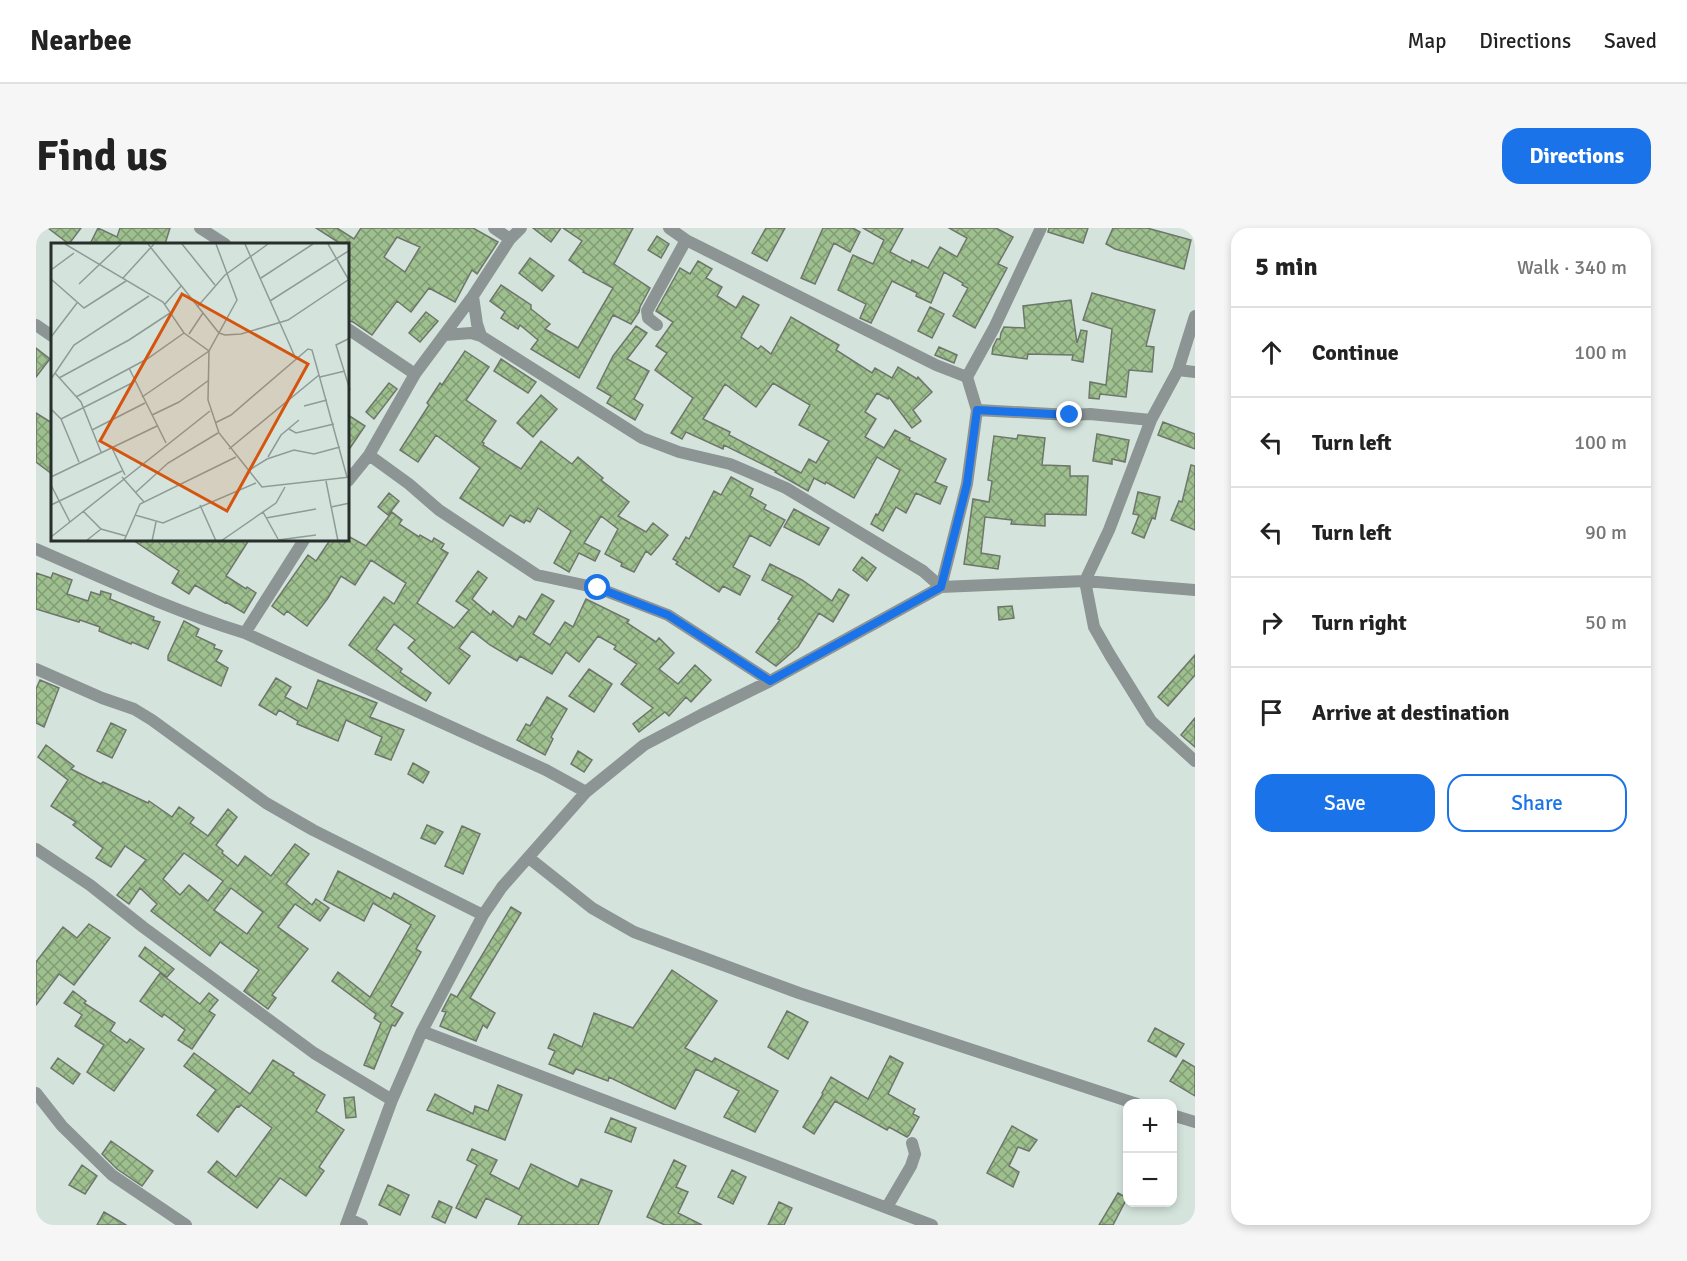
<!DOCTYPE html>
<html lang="en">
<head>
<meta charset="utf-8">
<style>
  body { margin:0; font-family:Signika,sans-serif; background:#f6f6f6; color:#222 }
  .controls { position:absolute; right:18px; bottom:18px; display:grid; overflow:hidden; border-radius:12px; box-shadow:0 3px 9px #0003 }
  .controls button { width:54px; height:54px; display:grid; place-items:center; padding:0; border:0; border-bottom:2px solid #e0e0e0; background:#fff; color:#222; font:30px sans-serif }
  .stop { position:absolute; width:18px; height:18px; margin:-14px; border:4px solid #1a73e8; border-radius:50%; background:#fff }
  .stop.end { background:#1a73e8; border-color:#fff; box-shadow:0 2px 6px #0008 }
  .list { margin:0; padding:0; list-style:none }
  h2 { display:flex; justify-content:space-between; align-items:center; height:78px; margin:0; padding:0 24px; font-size:26px }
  h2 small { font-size:20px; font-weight:400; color:#767676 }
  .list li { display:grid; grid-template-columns:39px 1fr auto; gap:18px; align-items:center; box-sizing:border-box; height:90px; padding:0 24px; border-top:2px solid #e0e0e0 }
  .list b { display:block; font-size:22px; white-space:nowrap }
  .list em { font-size:20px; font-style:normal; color:#767676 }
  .actions { display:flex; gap:12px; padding:18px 24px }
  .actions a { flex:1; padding:14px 0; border:2px solid #1a73e8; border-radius:18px; text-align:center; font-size:21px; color:#1a73e8 }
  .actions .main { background:#1a73e8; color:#fff }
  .icon { flex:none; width:33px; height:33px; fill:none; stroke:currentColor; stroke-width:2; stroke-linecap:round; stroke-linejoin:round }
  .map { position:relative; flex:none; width:1159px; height:997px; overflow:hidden; border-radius:18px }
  header { display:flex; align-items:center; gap:36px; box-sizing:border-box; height:84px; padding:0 30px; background:#fff; border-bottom:2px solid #e0e0e0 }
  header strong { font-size:28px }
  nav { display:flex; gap:33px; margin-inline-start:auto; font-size:21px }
  .intro { display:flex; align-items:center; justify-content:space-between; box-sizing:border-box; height:144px; padding:0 36px }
  h1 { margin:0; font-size:42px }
  .button { padding:15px 27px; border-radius:18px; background:#1a73e8; color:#fff; font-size:21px; font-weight:700 }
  main { display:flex; gap:36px; padding:0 36px }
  aside { flex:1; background:#fff; border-radius:18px; box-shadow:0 3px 9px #0003 }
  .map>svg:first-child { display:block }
  .building { fill:url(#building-cross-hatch); stroke:#6e766b; stroke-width:1.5; fill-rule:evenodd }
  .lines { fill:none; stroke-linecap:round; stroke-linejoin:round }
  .minor { stroke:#8c9494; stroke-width:12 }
  .route { stroke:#1a73e8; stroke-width:8 }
  .inset-road { fill:none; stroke:#8f9b96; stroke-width:1.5 }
  .view { fill:#d5550f; fill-opacity:0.15; stroke:#d5550f; stroke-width:3 }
  .inset-edge { fill:none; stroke:#282e2c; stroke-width:3 }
</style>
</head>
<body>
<header>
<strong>Nearbee</strong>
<nav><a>Map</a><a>Directions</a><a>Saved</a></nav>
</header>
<div class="intro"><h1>Find us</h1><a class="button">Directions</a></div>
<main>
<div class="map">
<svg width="1159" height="997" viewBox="0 0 1159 997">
  <defs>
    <pattern id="building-cross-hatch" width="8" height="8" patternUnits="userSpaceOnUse" patternTransform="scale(1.5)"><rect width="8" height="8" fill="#9ec08f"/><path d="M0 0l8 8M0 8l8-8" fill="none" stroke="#819c75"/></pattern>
  </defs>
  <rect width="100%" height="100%" fill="#d4e4dd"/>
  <path class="building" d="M 12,0 L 45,0 L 33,16 Z
    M 62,0 L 81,9 L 84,0 L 134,0 L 129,16 L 54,16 Z
    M 280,0 L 301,0 L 318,11 L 325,0 L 437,0 L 462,14 L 441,46 L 436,42 L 419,74 L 393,60 L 375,84 L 361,73 L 336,107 L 317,94 L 312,93 L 312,16 L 305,16 ZM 361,9 L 384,19 L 369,44 L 348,29 Z
    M 497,0 L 525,0 L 515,14 Z
    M 527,0 L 597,0 L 578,36 L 614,60 L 604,79 L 603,84 L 595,96 L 577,87 L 543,150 L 495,121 L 502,112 L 484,97 L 482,101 L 465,90 L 469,84 L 454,73 L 465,57 L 495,77 L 495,81 L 514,96 L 509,101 L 542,120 L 577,60 L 547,44 L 548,43 L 533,32 L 546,13 Z
    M 730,0 L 749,0 L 731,33 L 716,25 Z
    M 787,0 L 817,0 L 824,4 L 814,24 L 798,15 L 779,56 L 765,50 Z
    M 827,0 L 867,0 L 854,24 L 875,35 L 876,32 L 892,40 L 904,19 L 921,29 L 931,10 L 913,0 L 960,0 L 977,9 L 962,36 L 971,40 L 939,100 L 917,88 L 932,60 L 926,57 L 927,55 L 908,44 L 895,75 L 880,68 L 881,65 L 856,53 L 835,95 L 824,90 L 830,76 L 802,62 L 817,27 L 837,36 L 848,12 Z
    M 1013,0 L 1052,0 L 1047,15 L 1012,4 Z
    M 1077,0 L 1111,0 L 1155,12 L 1148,41 L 1079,21 L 1070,16 Z
    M 621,8 L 633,16 L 625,30 L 612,22 Z
    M 494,30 L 518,48 L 506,63 L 483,45 Z
    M 662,33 L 676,41 L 670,50 L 686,59 L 681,68 L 700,80 L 707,68 L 723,77 L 705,109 L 722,121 L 725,118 L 735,126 L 755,89 L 803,117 L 800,122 L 836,145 L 839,140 L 856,150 L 862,139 L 881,151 L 882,149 L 896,164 L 877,182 L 885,193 L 876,200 L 853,169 L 852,171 L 841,165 L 829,184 L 840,191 L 829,209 L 848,220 L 859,202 L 874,210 L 873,212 L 910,231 L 899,254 L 911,259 L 904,276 L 880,265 L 870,285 L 860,279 L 847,303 L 835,296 L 840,286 L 842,287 L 864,242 L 841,229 L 818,270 L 790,254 L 789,256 L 778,250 L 772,263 L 739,244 L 740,243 L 688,217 L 687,221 L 650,204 L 646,211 L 635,205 L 657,170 L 619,142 L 631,125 L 620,118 L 637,94 L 620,83 L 644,40 L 654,46 ZM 737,155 L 774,177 L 763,197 L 793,213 L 780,235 L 773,231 L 765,245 L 693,207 L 694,204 L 667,191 L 689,156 L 720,179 Z
    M 1056,65 L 1119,82 L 1110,118 L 1118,119 L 1116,144 L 1093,142 L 1090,169 L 1064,166 L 1063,171 L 1053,170 L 1054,154 L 1070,157 L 1076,101 L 1047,92 Z
    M 1035,72 L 1041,115 L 1045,102 L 1051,103 L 1047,134 L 1036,132 L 1037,127 L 992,126 L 991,131 L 956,126 L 957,119 L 961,111 L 964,111 L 965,105 L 968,99 L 989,100 L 987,78 Z
    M 894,79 L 908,86 L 896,110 L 882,103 Z
    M 390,84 L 402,93 L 384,114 L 373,105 Z
    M 600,98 L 611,105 L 591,131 L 613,143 L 598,171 L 607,177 L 599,192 L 571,175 L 575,168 L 561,160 L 577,128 Z
    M 903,119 L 921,127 L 918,135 L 899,127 Z
    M 0,120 L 14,131 L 0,149 Z
    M 429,123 L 453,139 L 430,172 L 460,193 L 446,214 L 448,215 L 447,217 L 485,241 L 505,213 L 536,236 L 542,229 L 567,250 L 565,252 L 593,274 L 582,288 L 610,304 L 617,295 L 632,307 L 615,327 L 610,323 L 598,344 L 585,338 L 586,335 L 569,326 L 582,301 L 565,288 L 548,315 L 564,323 L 559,333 L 543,325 L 533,344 L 518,335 L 535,303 L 502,280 L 494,294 L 490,292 L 488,295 L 474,287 L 467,298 L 424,270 L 444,240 L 400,207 L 382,234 L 364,222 L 393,177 L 391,175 L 404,155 L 406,157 Z
    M 465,131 L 500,154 L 492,165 L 458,143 Z
    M 353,155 L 361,161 L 338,191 L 330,184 Z
    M 505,167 L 521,181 L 497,209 L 481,195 Z
    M 0,185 L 16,195 L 16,246 L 0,234 Z
    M 312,187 L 329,198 L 312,223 Z
    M 1127,194 L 1159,206 L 1159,221 L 1122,207 Z
    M 1061,206 L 1093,212 L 1089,234 L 1076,231 L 1076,236 L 1057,233 Z
    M 982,207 L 1009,210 L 1006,237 L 1034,238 L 1034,248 L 1052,248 L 1050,287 L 1009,286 L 1009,298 L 975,296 L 976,292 L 949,289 L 945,325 L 964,328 L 962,341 L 928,336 L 937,271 L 953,274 L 956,253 L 952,252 L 958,208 L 981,211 Z
    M 1155,237 L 1159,238 L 1159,302 L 1135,292 L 1143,273 L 1146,274 Z
    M 695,249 L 717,261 L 714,268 L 730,277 L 728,281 L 749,292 L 734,318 L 714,307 L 697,339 L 714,348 L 704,367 L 687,358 L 683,364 L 640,336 L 642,334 L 637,331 L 650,309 L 653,311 L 678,263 L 685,267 Z
    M 1102,264 L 1124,269 L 1119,291 L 1116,290 L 1108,310 L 1096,305 L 1103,287 L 1097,286 Z
    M 353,265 L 363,273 L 352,287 L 342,279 Z
    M 758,281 L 793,300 L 783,317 L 748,299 Z
    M 356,284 L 366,292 L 363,296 L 383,309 L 384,307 L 396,314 L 398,310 L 408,316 L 405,321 L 412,325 L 381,375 L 418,400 L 433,382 L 420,373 L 442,343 L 451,350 L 436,371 L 455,387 L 457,383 L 477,399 L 483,388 L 490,392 L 506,366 L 518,373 L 497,406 L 514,417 L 529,394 L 537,399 L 550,371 L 593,392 L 591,395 L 620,414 L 623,410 L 638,425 L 623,441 L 642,456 L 659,437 L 675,452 L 655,474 L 650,469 L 633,488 L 629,484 L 603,504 L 597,496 L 617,480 L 585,456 L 601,436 L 578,421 L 580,418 L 562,408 L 543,434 L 530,424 L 516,446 L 484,428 L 481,433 L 454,417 L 436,403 L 423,420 L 434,428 L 413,456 L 372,420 L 379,412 L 358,396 L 340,421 L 366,441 L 364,444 L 395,465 L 390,473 L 367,458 L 313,417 L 348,369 L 358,376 L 370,355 L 335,332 L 319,357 L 305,348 L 292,370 L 271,398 L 251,383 L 248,387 L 236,378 L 272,327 L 280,333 L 294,312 L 312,312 L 312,308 L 330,318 Z
    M 97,312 L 213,312 L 190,348 L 210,361 L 211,359 L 220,365 L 208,385 L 190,374 L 189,375 L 159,357 L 153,366 L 136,355 L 143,343 Z
    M 826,329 L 840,340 L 831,353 L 817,342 Z
    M 734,336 L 766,352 L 796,373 L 803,361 L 813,367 L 797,394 L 783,385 L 762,419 L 740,438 L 720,424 L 744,392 L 742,391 L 757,368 L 726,352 Z
    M 0,345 L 15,350 L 17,345 L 36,352 L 31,366 L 52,373 L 55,364 L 64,367 L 65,363 L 75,366 L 74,371 L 118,389 L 117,392 L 124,394 L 112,421 L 96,414 L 95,416 L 63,403 L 64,399 L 44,392 L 43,394 L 0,381 Z
    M 976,378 L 978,390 L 963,392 L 962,379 Z
    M 148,393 L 163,401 L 160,408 L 179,417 L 178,420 L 186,423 L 180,433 L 192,440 L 185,458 L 132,432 L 132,428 Z
    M 1159,427 L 1159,447 L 1132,478 L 1122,469 Z
    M 553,441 L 576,456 L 558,484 L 533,468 Z
    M 240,450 L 255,459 L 249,469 L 271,481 L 282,452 L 341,475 L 334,489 L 368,502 L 355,532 L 339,526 L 346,509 L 310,492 L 302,513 L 261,496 L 262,493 L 243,482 L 240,487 L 223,477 Z
    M 4,452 L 23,460 L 8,499 L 0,495 L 0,461 Z
    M 511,469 L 531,481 L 515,509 L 517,511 L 509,527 L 481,512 L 490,496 L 494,498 Z
    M 1159,490 L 1159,519 L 1145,507 Z
    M 75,495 L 90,502 L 76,530 L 61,523 Z
    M 10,517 L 38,538 L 35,541 L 65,556 L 67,554 L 112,575 L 113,573 L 136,589 L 143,579 L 158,590 L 154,595 L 172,608 L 192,581 L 201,589 L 180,617 L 187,623 L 186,625 L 202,638 L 209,628 L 235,648 L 259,616 L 273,626 L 250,656 L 276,677 L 280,671 L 293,680 L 284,693 L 259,676 L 242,699 L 272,721 L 236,767 L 240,770 L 232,781 L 208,763 L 223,742 L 184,714 L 174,728 L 115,683 L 121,676 L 104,660 L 93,676 L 81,667 L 110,632 L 89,618 L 75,639 L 60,630 L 67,620 L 37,597 L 40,594 L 15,578 L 32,552 L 2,529 ZM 148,625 L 187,653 L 172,673 L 153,657 L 144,667 L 127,651 ZM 195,660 L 227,684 L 211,706 L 178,682 Z
    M 542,523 L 556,532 L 548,544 L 535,536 Z
    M 377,535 L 393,544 L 387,555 L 372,546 Z
    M 391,597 L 407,604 L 399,616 L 385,610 Z
    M 426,598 L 444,606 L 427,646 L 409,638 Z
    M 302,643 L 355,671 L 358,665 L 399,688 L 380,721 L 385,724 L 355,778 L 367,785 L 359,798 L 356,797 L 338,841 L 328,837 L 345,795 L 338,790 L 340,786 L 296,753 L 302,744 L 334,769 L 375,697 L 337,675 L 328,693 L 288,672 Z
    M 475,679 L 485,685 L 434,770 L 459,785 L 451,800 L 447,797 L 440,813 L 404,798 L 410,784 L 406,783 L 415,766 L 421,769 Z
    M 53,696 L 74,710 L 38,757 L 23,746 L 0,777 L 0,734 L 27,699 L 41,710 Z
    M 109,719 L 138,741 L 131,749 L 103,728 Z
    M 636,742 L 681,773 L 649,820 L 676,834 L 679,830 L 742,863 L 719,904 L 688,889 L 703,863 L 660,841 L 639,881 L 573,849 L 572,853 L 540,841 L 537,846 L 513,836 L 519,823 L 512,820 L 518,806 L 546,819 L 558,785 L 597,800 Z
    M 124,745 L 164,776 L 173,765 L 182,772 L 173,783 L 179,787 L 156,821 L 142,812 L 149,802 L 128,786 L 126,789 L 104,773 Z
    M 37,763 L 50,773 L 48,775 L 79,795 L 74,803 L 91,815 L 94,811 L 108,821 L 78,863 L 51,844 L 68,817 L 39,798 L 46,787 L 28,775 Z
    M 751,783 L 772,794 L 752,831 L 732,819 Z
    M 1119,800 L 1148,816 L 1140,829 L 1112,813 Z
    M 158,825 L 214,866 L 237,832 L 258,845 L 257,847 L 289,867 L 280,883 L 308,902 L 283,939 L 288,943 L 270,968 L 244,950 L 221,980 L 172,944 L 181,933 L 200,949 L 236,900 L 205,877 L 203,879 L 201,878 L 182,904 L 161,887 L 180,862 L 148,838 Z
    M 854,828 L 867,835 L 852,866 L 879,881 L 877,886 L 883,889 L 873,907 L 871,909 L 853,899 L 851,902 L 799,873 L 778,906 L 767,899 L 787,866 L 786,865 L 795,849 L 832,871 Z
    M 22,830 L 44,846 L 37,856 L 15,840 Z
    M 1147,832 L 1159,839 L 1159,868 L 1134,853 Z
    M 462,857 L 486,867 L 469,912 L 391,882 L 399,866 L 437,886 L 439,878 L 452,883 Z
    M 318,869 L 320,889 L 310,890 L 308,870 Z
    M 575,890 L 600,900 L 595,914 L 569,904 Z
    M 976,898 L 1001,912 L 993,923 L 982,919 L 973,938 L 983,944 L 977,959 L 951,945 Z
    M 75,913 L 117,943 L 106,958 L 81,941 L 66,926 Z
    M 436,921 L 461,932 L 454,946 L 483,961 L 495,936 L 542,959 L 545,951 L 576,963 L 562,997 L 482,997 L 486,988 L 450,970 L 440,990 L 420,980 L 441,937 L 431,932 Z
    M 638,932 L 650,938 L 640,959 L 652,964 L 642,985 L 666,997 L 629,997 L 611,989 Z
    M 46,937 L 61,948 L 49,966 L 33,957 Z
    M 696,942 L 710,949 L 697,976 L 682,969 Z
    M 352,957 L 373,967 L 364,987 L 343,977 Z
    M 1082,965 L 1091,970 L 1077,997 L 1063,997 Z
    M 403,973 L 416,979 L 409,995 L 396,989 Z
    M 743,974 L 756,980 L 748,997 L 732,997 Z
    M 68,984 L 90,997 L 61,997 Z"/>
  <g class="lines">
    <path class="minor" d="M 164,0 L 189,16
      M 458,0 L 474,11
      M 633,0 L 650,12 L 900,137 L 931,149
      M 437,68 L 441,96 L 445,108
      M 1159,88 L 1142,142 L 1115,192 L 1073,302 L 1049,353 L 1058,399 L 1074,427 L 1115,493 L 1159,533
      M 0,97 L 16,108
      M 621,97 L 612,90 L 611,83 L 650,12
      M 312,101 L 379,146
      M 409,107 L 435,105 L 445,108 L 606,210 L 643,224 L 694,236 L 750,260 L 887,343 L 905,359 L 931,256 L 941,182 L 931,149 L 958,100 L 1005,0
      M 1142,142 L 1159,144
      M 941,182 L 1034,187 L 1054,186 L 1115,192
      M 333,227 L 373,256 L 403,282 L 501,347 L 562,360 L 632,387 L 734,453
      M 312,253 L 333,227 L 379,146 L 437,68 L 474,11 L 485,0
      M 0,321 C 69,351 137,383 209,405 L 510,542 L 550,564
      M 209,405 L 268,312
      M 0,441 L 66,470 L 98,481 L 116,492 L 230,575 L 277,602 L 447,687
      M 0,621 L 54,657 L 107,699 L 278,825 L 356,872
      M 493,630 L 556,680 L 598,704 L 763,765 L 1101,876
      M 386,803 L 896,997
      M 0,865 L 26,898 L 76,947 L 150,997
      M 1136,887 L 1159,894
      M 851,979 L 875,938 L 879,926 L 876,915
      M 313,991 L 326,997
      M 310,997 L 356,872 L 386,803 L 447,687 L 466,659 L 550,564 L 608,517 L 665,487 L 734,453 L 905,359 L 1049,353 L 1159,362"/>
  </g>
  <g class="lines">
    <path class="route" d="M 562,360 L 632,387 L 734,453 L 905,359 L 931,256 L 941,182 L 1034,187"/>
  </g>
  <g transform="translate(15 15)">
    <rect width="298" height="298" fill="#d4e4dd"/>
    <path class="inset-road" d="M 14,1 L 112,59 L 133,90 L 158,108 L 91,154M 97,1 L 168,90 L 174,92 L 190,91 L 237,77 L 297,37M 131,1 L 164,42M 165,1 L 186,57 L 158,108 L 157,157 L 168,190 L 211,244 L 299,234M 194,1 L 244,114M 277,1 L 299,39M 0,27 L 23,10M 72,35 L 103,1M 210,35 L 262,1M 0,36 L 33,65 L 75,38M 28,41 L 70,1M 219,58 L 299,7M 114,61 L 130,43M 147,63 L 174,32 L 217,1M 138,91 L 152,70M 0,94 L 26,60M 299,95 L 285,102 L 299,147M 78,125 L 115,200M 4,130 L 30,159 L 50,209M 269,134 L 294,128M 8,135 L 78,97 L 119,70M 0,136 L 23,102 L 98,53M 25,154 L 96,116 L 133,90M 253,163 L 276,157M 0,166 L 10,176 L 28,219M 101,172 L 128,159 L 158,137M 10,176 L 83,139M 164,180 L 180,172 L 257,106 L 261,107 L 268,132M 238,186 L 245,190 L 283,181M 41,187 L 94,160M 61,205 L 74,232M 178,206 L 268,132 L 296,234M 217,214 L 230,192 L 248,177M 197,228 L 216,216 L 243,207 L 263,211 L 289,204M 0,234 L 106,183M 71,234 L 93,259M 275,238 L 287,298M 0,242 L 19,279M 84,250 L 117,220 L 167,190M 0,262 L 71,228M 149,262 L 165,298M 280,264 L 299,260M 32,268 L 50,286 L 75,293M 212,269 L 227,296M 84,272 L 112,280 L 205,240M 215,275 L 265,266M 0,294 L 159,168M 227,297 L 265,292M 35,298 L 50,286M 73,298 L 89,261 L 185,214M 101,298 L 105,279M 170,298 L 225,260 L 234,244"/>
    <path class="view" d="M 131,51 L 257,121 L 176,268 L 49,198 Z"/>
    <rect width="298" height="298" class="inset-edge"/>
  </g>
</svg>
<div class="controls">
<button>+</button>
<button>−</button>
</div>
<div class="stop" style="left:562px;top:360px"></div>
<div class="stop end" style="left:1034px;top:187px"></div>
</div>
<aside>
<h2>5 min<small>Walk · 340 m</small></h2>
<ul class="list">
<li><svg class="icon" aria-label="ahead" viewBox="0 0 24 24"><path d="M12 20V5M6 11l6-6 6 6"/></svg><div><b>Continue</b></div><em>100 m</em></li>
<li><svg class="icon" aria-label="left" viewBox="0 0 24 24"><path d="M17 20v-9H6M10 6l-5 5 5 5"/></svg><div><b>Turn left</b></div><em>100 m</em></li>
<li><svg class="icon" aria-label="left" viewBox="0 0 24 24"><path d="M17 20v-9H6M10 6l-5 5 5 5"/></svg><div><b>Turn left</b></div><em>90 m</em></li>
<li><svg class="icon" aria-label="right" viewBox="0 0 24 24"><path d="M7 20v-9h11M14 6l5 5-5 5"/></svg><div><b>Turn right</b></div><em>50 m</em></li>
<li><svg class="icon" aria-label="arrive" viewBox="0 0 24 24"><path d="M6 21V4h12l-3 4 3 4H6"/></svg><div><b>Arrive at destination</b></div></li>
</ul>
<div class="actions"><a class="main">Save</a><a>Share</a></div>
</aside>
</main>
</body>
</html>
